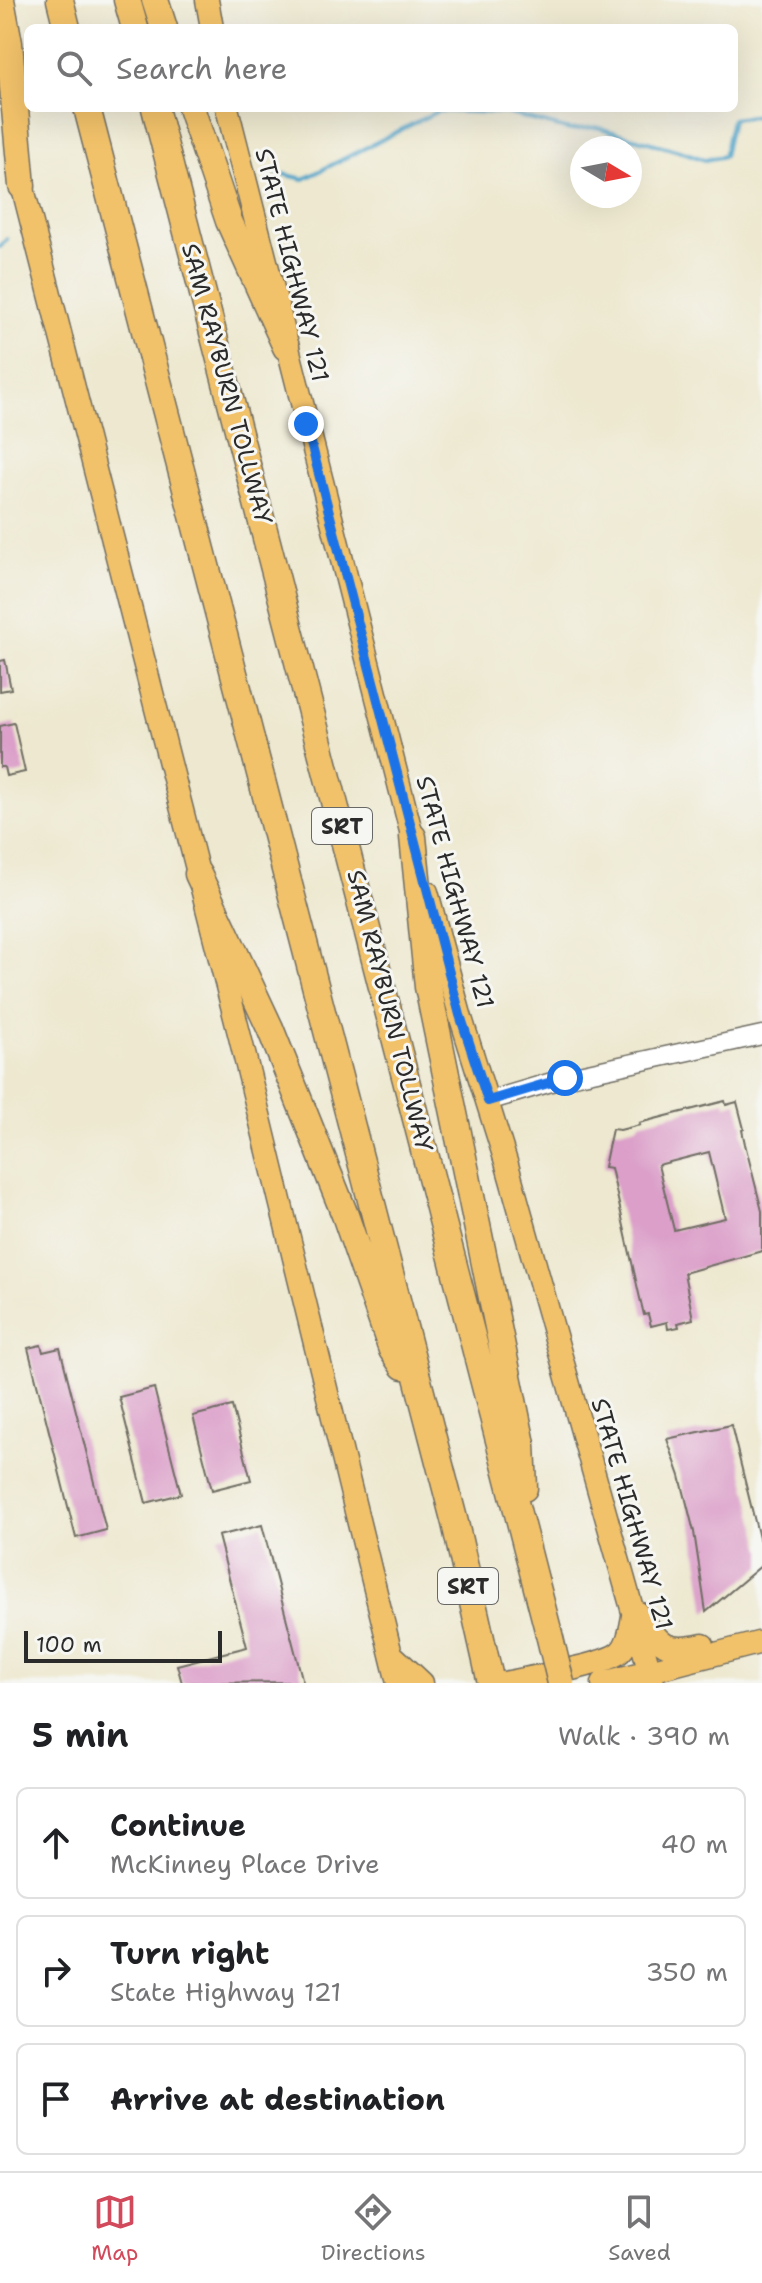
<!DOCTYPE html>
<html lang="en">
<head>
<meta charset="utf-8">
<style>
  body { margin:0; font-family:"Shantell Sans",sans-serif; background:#f6f6f6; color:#202124 }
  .compass { position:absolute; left:570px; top:136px; width:72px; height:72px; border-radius:50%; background:#fff; box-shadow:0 8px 32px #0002; rotate:100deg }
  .scale { position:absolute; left:24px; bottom:20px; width:198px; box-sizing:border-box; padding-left:8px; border:4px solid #2b2b2b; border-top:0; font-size:22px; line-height:28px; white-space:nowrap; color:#2b2b2b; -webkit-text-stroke:6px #f6f6f2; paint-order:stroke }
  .stop { position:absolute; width:24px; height:24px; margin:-18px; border:6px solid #1a73e8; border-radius:50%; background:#fff }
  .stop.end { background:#1a73e8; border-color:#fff; box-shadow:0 2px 8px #0008 }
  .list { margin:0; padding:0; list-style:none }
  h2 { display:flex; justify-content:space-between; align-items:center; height:104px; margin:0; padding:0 32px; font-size:34px }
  h2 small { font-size:26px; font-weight:400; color:#757577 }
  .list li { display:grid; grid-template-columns:52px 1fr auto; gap:24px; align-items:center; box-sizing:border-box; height:112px; margin:0 16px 16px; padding:0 16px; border:2px solid #e0e0e0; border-radius:12px }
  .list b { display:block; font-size:30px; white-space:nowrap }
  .list p { margin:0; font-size:26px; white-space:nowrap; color:#757577 }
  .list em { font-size:26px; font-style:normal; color:#757577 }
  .icon { flex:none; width:44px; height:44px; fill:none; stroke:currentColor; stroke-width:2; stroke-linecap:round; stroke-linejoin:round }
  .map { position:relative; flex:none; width:762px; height:1683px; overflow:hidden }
  .search { position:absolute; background:#fff; box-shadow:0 8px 32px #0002; left:24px; right:24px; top:24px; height:88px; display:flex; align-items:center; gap:20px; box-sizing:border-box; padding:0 28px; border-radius:12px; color:#757577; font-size:30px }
  .sheet { height:488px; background:#fff }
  nav { display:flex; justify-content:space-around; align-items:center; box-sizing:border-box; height:112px; border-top:2px solid #e0e0e0; background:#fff; font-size:22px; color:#757577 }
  nav a { display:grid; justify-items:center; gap:4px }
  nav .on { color:#d1495b }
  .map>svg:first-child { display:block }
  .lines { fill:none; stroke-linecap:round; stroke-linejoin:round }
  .stream { stroke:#4ea4ca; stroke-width:4 }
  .building { fill:#db9fc9; fill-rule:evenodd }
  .minor-casing { stroke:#6f6d64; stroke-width:21 }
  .major-casing { stroke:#6f6d64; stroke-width:25 }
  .highway-casing { stroke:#6f6d64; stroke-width:29 }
  .minor { stroke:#fff; stroke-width:18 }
  .major { stroke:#f2c26a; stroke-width:22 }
  .highway { stroke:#f2c26a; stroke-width:26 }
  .highway-bridge-casing { stroke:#6f6d64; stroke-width:29; stroke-linecap:butt }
  .highway-bridge { stroke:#f2c26a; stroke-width:26 }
  .route { stroke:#1a73e8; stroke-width:10 }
  .labels { text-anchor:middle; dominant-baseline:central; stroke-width:6; stroke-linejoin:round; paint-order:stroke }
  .shield { fill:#f6f6f2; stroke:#686867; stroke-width:2 }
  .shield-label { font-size:22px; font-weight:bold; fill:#2b2b2b }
  .street-label { font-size:24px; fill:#2b2b2b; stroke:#f6f6f2 }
</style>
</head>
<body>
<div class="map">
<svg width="762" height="1683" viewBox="0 0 762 1683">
  <rect width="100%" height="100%" fill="#f6f6f2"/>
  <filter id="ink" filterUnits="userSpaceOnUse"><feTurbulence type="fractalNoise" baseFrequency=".0125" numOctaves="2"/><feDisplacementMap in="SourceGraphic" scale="16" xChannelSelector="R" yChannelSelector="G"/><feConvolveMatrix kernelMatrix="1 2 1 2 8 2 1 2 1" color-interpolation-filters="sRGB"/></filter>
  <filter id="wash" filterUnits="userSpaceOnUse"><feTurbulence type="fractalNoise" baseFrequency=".006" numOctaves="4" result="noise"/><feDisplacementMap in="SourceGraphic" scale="32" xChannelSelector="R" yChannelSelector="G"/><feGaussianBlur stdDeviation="1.8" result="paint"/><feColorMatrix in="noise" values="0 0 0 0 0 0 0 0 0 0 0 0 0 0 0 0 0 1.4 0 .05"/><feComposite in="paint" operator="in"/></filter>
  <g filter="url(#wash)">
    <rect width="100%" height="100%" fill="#ede8cf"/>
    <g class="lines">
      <path class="stream" d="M 274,172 L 304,179 L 438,111 L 506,113 L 570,130 L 596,127 L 686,153 L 705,160 L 724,156 L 732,119 L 762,115
        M 0,247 L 7,239"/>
    </g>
    <g id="blocks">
      <path class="building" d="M 5,660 L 11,689 L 0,691 L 0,661 Z
        M 14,723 L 25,772 L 6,776 L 4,767 L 0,767 L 0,726 Z
        M 725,1101 L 726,1105 L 737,1102 L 744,1129 L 742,1130 L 745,1144 L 762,1211 L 762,1251 L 684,1273 L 693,1319 L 678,1323 L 679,1327 L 668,1329 L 667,1322 L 651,1326 L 648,1314 L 644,1315 L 639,1294 L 611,1168 L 604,1167 L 612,1129 L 620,1130 L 640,1125 L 639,1123 ZM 709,1152 L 725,1218 L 674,1230 L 658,1165 Z
        M 41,1345 L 43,1352 L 60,1348 L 106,1530 L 76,1538 L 28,1348 Z
        M 154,1388 L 181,1494 L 146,1503 L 119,1397 Z
        M 232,1406 L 251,1480 L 212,1490 L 193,1416 Z
        M 731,1425 L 762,1550 L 762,1565 L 706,1612 L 694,1532 L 680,1476 L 667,1439 Z
        M 262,1525 L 303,1682 L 182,1683 L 177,1665 L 247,1647 L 218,1536 Z"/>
    </g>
  </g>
  <g filter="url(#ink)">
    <use href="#blocks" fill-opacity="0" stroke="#6f6d64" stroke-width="2"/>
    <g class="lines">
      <defs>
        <path id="minor" d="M 488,1101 L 565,1078 L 762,1035"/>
        <path id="major" d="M 207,0 L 212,28
          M 227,108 L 416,851
          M 18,169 L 240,1037 L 398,1683
          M 427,892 L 460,1015 L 507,1165 L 653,1683
          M 638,1613 C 661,1643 662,1654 703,1645
          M 391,1654 L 422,1683
          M 504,1683 C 527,1678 606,1665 620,1652 C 629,1644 631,1627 633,1616
          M 603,1683 L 762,1642"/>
        <path id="highway" d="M 1,0 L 9,43 L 22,186
          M 60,0 L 67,28
          M 127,0 L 135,28
          M 155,0 L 164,28
          M 87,108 L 455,1523 L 491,1683
          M 155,108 L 548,1630
          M 191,108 L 229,221 L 286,347
          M 413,837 L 428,987 L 522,1444 L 524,1488
          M 198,874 L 270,1028 L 345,1215 L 392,1350 L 403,1366"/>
      </defs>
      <use href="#minor" class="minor-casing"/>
      <use href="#major" class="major-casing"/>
      <use href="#highway" class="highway-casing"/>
      <use href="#minor" class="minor"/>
      <use href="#major" class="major"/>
      <use href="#highway" class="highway"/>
      <defs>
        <path id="highway-bridge" d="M 548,1630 L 561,1683"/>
      </defs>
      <use href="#highway-bridge" class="highway-bridge-casing"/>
      <use href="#highway-bridge" class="highway-bridge"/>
    </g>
  </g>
  <g class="lines" filter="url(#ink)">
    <path class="route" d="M 306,424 L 460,1015 L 488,1101 L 565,1078"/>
  </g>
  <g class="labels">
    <g class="shield">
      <rect x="312" y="808" width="60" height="36" rx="6"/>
      <rect x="438" y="1568" width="60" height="36" rx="6"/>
    </g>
    <g class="shield-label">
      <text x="342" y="826">SRT</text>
      <text x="468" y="1586">SRT</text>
    </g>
    <g class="street-label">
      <text transform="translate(292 265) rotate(76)">STATE HIGHWAY 121</text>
      <text transform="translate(227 384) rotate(75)">SAM RAYBURN TOLLWAY</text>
      <text transform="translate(455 892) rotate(75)">STATE HIGHWAY 121</text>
      <text transform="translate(390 1011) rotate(76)">SAM RAYBURN TOLLWAY</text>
      <text transform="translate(632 1514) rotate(74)">STATE HIGHWAY 121</text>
    </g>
  </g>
</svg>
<svg class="compass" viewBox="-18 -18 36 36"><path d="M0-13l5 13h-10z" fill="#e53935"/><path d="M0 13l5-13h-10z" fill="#757577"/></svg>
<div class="scale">100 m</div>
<div class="stop" style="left:565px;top:1078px"></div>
<div class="stop end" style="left:306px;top:424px"></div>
<div class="search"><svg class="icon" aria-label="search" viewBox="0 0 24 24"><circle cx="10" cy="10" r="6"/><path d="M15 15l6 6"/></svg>Search here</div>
</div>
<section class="sheet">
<h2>5 min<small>Walk · 390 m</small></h2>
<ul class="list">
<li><svg class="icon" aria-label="ahead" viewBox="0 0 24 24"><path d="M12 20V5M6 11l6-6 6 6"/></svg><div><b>Continue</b><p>McKinney Place Drive</p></div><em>40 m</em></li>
<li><svg class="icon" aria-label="right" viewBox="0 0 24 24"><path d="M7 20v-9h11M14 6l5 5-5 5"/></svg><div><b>Turn right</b><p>State Highway 121</p></div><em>350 m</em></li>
<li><svg class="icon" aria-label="arrive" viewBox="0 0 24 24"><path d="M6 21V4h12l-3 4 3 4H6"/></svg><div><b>Arrive at destination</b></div></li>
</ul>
</section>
<nav>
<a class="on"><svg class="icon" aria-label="map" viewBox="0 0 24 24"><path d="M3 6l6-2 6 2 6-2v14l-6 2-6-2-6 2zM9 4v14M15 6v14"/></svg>Map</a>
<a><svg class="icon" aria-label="directions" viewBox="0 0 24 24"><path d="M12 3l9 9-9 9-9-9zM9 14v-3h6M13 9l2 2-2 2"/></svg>Directions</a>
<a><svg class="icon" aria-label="saved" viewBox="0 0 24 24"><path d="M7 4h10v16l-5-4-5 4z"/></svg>Saved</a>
</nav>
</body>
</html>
